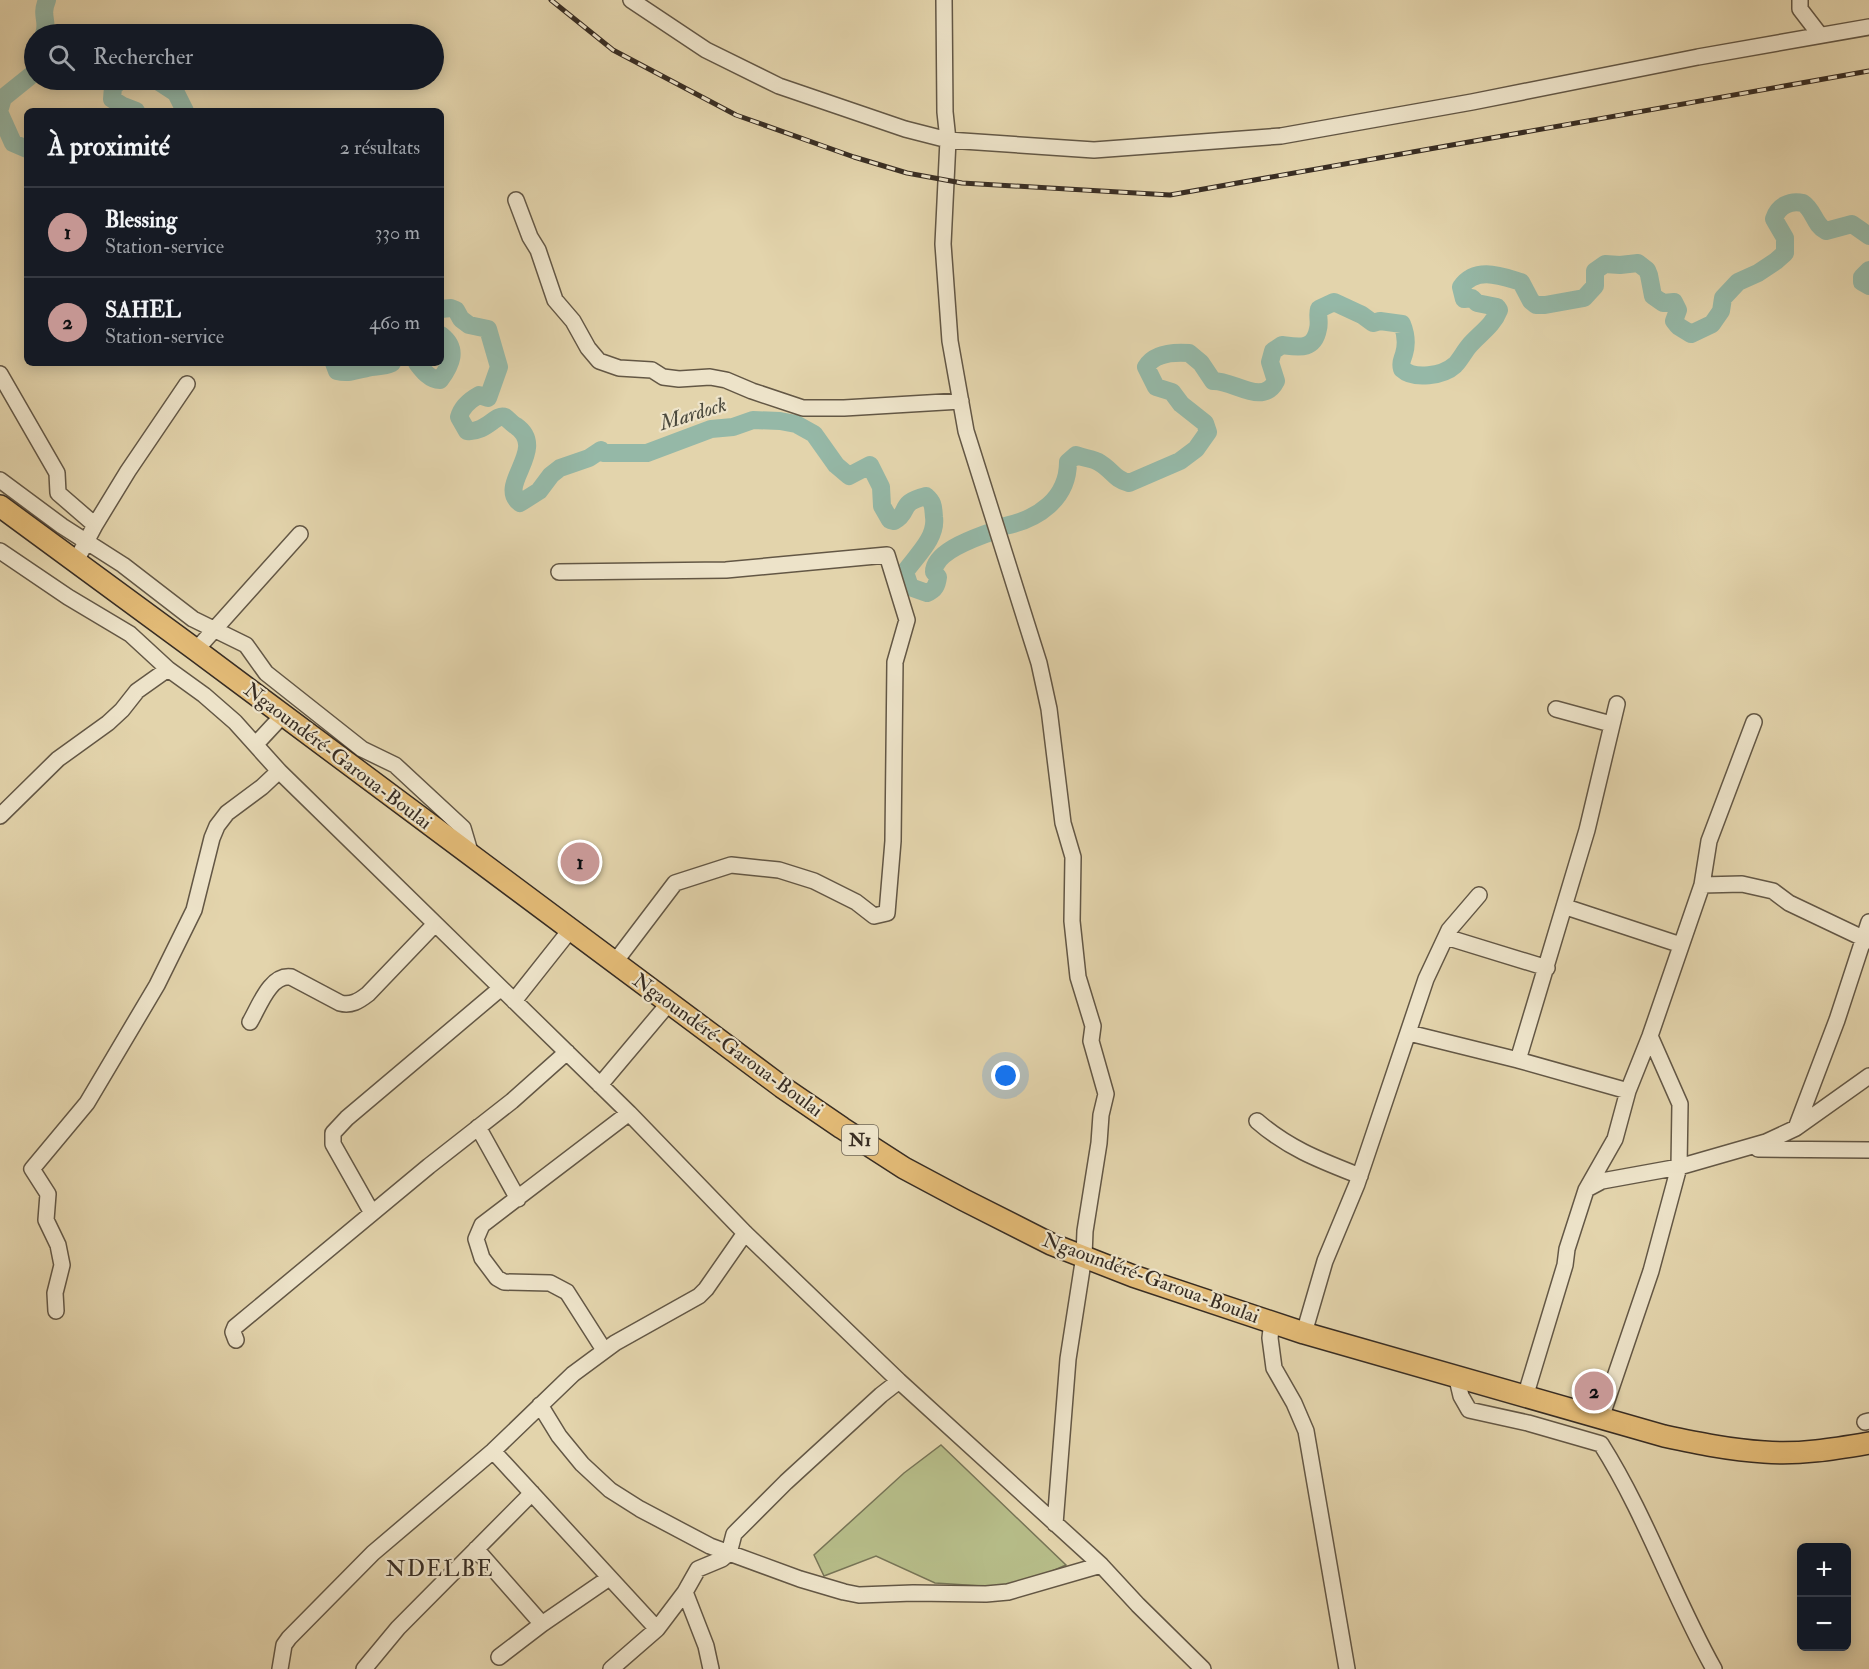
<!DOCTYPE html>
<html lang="fr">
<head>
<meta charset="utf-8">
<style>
  body { margin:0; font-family:"IM FELL Double Pica",serif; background:#20242c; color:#f1f3f6 }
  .controls { position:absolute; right:18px; bottom:18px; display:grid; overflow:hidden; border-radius:9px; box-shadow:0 3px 15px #0003 }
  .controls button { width:54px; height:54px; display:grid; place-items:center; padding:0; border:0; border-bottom:2px solid #363941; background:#171b24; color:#f1f3f6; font:30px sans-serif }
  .you { position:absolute; left:1006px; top:1076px; width:21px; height:21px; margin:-15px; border:4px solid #fff; border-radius:50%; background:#1a73e8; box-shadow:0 0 0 9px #1a73e833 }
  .badge { display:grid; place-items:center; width:39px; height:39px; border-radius:50%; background:#c59692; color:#111; font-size:20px; font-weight:700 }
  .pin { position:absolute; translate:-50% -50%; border:3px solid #fff; box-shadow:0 2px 6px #0006 }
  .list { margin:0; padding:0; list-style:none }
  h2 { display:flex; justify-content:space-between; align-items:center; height:78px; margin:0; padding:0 24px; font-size:26px }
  h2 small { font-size:20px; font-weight:400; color:#9ea1a6 }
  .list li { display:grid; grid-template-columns:39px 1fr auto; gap:18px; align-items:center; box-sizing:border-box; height:90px; padding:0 24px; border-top:2px solid #363941 }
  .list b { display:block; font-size:22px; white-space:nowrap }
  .list p { margin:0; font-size:20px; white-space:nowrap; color:#9ea1a6 }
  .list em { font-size:20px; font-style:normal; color:#9ea1a6 }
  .icon { flex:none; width:33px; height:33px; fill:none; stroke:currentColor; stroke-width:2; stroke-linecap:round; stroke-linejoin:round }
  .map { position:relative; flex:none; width:1869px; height:1669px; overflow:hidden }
  .search { position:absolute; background:#171b24; box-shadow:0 3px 15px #0003; left:24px; top:24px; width:420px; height:66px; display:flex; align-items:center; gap:15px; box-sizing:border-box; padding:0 21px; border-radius:33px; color:#9ea1a6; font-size:22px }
  .panel { position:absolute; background:#171b24; box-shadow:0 3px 15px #0003; left:24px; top:108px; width:420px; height:258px; border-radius:9px }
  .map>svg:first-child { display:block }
  .green { fill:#b6bc88; stroke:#777456; stroke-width:1.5 }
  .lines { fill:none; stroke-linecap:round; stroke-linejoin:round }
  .river { stroke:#95b8a7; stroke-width:18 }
  .minor-casing { stroke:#635745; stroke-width:18 }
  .highway-casing { stroke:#382d23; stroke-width:24 }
  .minor { stroke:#ede3c9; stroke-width:15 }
  .highway { stroke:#e2ba76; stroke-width:21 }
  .rail-casing { stroke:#382d23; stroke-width:5 }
  .rail { stroke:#ede3c9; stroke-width:3; stroke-dasharray:9; stroke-linecap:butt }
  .labels { text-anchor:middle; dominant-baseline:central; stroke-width:4.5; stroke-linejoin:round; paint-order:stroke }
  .shield { fill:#ede3c9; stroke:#6e6455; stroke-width:1.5 }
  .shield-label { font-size:18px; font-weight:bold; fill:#382d23 }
  .street-label { font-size:20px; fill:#382d23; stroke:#ede3c9 }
  .water-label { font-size:21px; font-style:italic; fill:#4b493d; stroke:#ede3c9 }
  .quarter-label { font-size:22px; letter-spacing:1.5px; fill:#382d23; stroke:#ede3c9 }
</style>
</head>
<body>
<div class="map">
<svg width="1869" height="1669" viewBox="0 0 1869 1669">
  <rect width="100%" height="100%" fill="#e3d4ac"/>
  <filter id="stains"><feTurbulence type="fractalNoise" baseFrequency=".00333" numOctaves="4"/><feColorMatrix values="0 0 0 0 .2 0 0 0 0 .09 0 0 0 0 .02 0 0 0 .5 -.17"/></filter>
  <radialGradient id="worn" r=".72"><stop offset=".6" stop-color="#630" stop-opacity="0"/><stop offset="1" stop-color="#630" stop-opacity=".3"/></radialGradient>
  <path class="green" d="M 941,1445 L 1066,1565 L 1013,1588 L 935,1583 L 876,1556 L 824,1576 L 814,1555 L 904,1473 Z"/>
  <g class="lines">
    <path class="river" d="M 44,34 C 49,21 40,17 47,0
      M 121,80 L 113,87 L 112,99 L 123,106 L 136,111
      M 156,80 L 176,93 L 185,111
      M 0,108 L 3,98 L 34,73
      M 0,114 L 13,143 L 27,149
      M 1869,270 L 1862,277 L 1862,282 L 1869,286
      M 441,309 L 451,308 L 456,310 L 461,319 L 469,325 L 488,329 L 499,367 L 488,398 L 479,395 C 470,400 462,406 459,417 L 467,431 C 486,433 496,413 505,417 C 508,419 512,424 516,426 C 549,449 496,485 520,503 L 539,491 L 551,475 L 560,468 L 589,458 L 601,450 L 600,452 L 604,453 L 647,453 L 711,429 L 733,427 L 753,420 L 780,421 L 796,424 L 814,434 L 836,465 L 849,476 L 870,465 L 881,487 L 882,506 L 890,520 L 894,521 C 911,512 897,503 926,496 C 934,503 933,507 934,517 C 937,538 916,556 905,572 L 910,587 L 927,593 C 935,590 937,585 938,577 L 934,572 C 934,552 972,539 988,533
      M 334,363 L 337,371 C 349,374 355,370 367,368 C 376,366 383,367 392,363
      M 417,363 C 423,371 430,380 440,380 C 451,365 459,349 441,335
      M 1005,526 C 1038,519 1068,499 1068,462 L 1076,455 C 1085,459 1093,458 1100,463 C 1112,470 1114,479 1129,483 L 1180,461 L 1196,449 L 1208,432 L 1205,423 L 1181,404 L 1172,392 L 1156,387 L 1146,367 C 1154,353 1175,352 1189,353 L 1201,363 L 1213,381 C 1233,380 1263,407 1276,381 L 1270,362 L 1273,351 L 1282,345 C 1298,347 1314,351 1318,329 C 1320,322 1317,316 1319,309 L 1334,302 L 1362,315 L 1373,323 L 1380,321 L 1402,324 C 1406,334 1407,344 1404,354 C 1402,361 1400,362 1402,369 C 1414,380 1443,376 1455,365 C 1460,360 1464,352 1469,346 C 1479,334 1493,326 1499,310 L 1497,307 L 1477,303 L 1472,298 L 1464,299 L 1461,287 C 1476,266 1501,276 1521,282 L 1531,301 L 1536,305 L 1545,305 L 1584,298 L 1595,286 L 1595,271 L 1605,264 L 1620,265 L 1638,263 L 1647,270 L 1649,275 L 1653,296 L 1663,303 L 1674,302 L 1678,310 L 1674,321 L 1678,326 L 1691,334 L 1712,324 L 1721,311 L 1723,298 L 1738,282 L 1758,273 L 1776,261 L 1785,253 L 1785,238 L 1774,219 C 1778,206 1790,200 1803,203 C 1814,210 1814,225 1826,231 L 1852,224 L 1869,236"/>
    <defs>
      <path id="minor" d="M 631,0 L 706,50 L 779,86 L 905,129 L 948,140 L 1094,150 L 1281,136 L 1472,102 L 1698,57 L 1869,27
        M 944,0 L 945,112 L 948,140 L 943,244 L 950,341 L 966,431 L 1039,663 L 1049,709 L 1063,823 L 1073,857 L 1072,921 L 1078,977 L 1093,1026 L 1091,1041 L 1106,1094 L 1101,1115 L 1099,1143 L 1085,1231 L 1084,1256 L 1068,1359 L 1055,1524
        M 1800,0 L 1800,9 L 1820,35
        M 516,200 L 530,237 L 538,250 L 555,300 L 573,321 L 588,348 L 599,361 L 619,368 L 652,370 L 663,377 L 679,379 L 710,377 L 726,380 L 752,391 L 803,408 L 844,408 L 961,401
        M 0,374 L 57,473 L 58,493 L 95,525 L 76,561
        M 0,480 L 62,526 L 123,565 L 193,619 L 246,645 L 266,673 L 362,749 L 395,765 L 463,828 L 471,855
        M 95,525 L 128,471 L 187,384
        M 0,551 L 68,597 L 130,634 L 168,669 L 204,695 L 235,722 L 279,771 L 629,1113 L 745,1233 L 899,1381 L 1101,1565 L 1138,1605 L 1203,1669
        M 559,572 L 726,570 L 887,555 L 907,620 L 895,662 L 893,841 L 887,913 L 874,916 L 856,902 L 814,881 L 779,870 L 731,865 L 675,883 L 615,962
        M 196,650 L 300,534
        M 1556,709 L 1611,724
        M 256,744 L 283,715
        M 0,816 L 58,759 L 108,723 L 122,710 L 137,691 L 168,669
        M 1702,885 L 1742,884 L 1773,891 L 1789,903 L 1869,941
        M 1566,907 L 1681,945
        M 1446,937 L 1547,968
        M 514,1001 L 571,929
        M 250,1022 C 259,1007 270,974 291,977 L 340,1003 C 351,1006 359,1001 368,994 L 435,924
        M 1409,1033 L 1518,1060 L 1628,1091
        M 1518,1060 L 1587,830 L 1617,704
        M 600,1085 L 669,1003
        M 1257,1121 C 1289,1149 1322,1161 1360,1176
        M 478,1127 L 518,1199
        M 1796,1128 L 1837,1020 L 1869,922
        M 1758,1149 L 1869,1150
        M 1587,1189 L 1602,1181 L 1679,1167 L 1766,1142 L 1796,1128 L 1869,1076
        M 372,1213 L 333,1144 L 333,1133 L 347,1118 L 501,988
        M 56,1311 L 55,1293 L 62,1265 L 58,1245 L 46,1220 L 48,1194 L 32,1169 L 87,1103 L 157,985 L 194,910 L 212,838 L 217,826 L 227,813 L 262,787 L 279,771
        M 1272,1321 L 1270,1338 L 1274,1368 L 1294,1403 L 1306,1431 L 1347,1669
        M 1304,1333 L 1325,1261 L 1357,1184 L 1426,979 L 1449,930 L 1479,895
        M 236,1340 L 233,1332 L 235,1327 L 429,1166 L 512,1101 L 567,1052
        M 604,1350 L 567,1292 L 550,1283 L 504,1282 L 497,1278 L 482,1258 L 476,1239 L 482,1225 L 629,1113
        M 1456,1375 L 1461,1396 L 1469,1410 L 1528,1423 L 1601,1444 C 1646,1515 1673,1596 1714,1669
        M 1525,1397 L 1565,1265 L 1567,1249 L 1586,1190 L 1615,1139 L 1628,1091 L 1650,1036 L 1702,885 L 1709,841 L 1754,722
        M 540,1405 L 559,1436 L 582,1464 L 610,1490 L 640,1509 L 710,1546 L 800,1579 L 844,1592 L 859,1595 L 913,1593 L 986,1594 L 1008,1592 L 1101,1565
        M 1601,1418 L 1651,1271 L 1679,1167 L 1680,1104 L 1650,1036
        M 1865,1422 L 1869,1421
        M 493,1451 L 657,1629 L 685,1592 L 698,1569 L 722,1559 L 729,1553 L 734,1534 L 786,1482 L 881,1395 L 899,1381
        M 476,1549 L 542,1624
        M 685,1592 L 706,1646 L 711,1669
        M 499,1657 L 542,1624 L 609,1578
        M 280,1669 L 284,1645 L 289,1638 L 373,1553 L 493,1451 L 573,1374 L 615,1343 L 699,1296 L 706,1289 L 745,1233
        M 364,1669 L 398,1628 L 532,1493
        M 611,1669 L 657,1629"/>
      <path id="highway" d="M 0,506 L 196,650 L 782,1087 L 842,1128 L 904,1168 L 964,1200 L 1051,1244 L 1133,1276 L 1304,1333 L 1664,1436 C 1697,1443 1730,1450 1764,1452 C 1799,1455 1834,1449 1869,1443"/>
    </defs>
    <use href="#minor" class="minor-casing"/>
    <use href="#highway" class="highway-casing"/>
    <use href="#minor" class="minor"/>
    <use href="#highway" class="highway"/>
    <defs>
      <path id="rail" d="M 551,0 L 613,50 L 736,115 L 854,157 L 907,173 L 962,183 L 1170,195 L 1869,71"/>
    </defs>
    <use href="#rail" class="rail-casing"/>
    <use href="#rail" class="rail"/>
  </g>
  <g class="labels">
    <rect class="shield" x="842" y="1125" width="36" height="30" rx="4.5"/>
    <g class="shield-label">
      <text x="860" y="1140">N1</text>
    </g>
    <g class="street-label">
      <text transform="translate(338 756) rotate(37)">Ngaoundéré-Garoua-Boulai</text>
      <text transform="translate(728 1045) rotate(36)">Ngaoundéré-Garoua-Boulai</text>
      <text transform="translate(1151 1278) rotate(20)">Ngaoundéré-Garoua-Boulai</text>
    </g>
    <g class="water-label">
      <text transform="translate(693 414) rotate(-17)">Mardock</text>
    </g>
    <g class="quarter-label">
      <text x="440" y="1569">NDELBE</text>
    </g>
  </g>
  <rect width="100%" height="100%" filter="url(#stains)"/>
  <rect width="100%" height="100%" fill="url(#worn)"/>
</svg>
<div class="controls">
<button>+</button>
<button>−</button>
</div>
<div class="you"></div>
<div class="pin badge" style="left:580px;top:862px">1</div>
<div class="pin badge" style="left:1594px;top:1391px">2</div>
<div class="search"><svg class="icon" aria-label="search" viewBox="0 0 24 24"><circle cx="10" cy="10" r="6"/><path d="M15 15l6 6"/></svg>Rechercher</div>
<section class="panel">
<h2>À proximité<small>2 résultats</small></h2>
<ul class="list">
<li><span class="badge">1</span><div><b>Blessing</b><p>Station-service</p></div><em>330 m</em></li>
<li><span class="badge">2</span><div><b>SAHEL</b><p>Station-service</p></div><em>460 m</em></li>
</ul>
</section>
</div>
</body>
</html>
